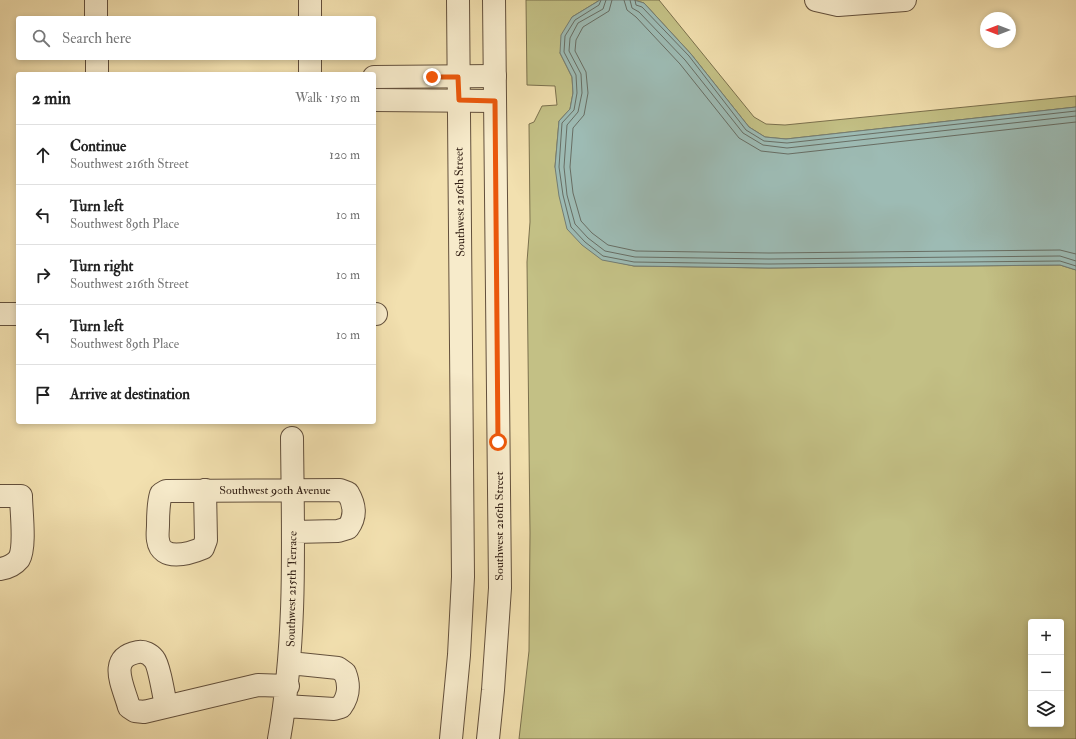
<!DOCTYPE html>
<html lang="en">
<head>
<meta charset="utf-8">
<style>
  body { margin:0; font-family:"IM FELL Double Pica",serif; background:#f2f2f2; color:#222 }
  .controls { position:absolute; right:12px; bottom:12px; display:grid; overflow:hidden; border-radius:4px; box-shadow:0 2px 6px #0003 }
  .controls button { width:36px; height:36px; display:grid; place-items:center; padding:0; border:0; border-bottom:1px solid #e0e0e0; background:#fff; color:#222; font:20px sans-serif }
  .compass { position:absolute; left:980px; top:12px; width:36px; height:36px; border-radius:50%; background:#fff; box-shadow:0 2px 6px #0003; rotate:270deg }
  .stop { position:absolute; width:12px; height:12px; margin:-9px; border:3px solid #ea580c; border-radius:50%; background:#fff }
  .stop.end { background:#ea580c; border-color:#fff; box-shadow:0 1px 4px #0008 }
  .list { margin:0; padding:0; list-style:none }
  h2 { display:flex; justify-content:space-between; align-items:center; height:52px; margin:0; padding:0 16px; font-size:17px }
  h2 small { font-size:13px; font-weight:400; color:#767676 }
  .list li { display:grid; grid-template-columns:26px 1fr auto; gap:12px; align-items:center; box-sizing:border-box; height:60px; padding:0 16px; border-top:1px solid #e0e0e0 }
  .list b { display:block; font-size:15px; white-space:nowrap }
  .list p { margin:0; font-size:13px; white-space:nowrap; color:#767676 }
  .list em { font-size:13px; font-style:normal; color:#767676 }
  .icon { flex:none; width:22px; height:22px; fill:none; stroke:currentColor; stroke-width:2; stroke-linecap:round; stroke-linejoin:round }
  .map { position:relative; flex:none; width:1076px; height:739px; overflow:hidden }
  .search { position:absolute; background:#fff; box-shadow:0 2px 6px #0003; left:16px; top:16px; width:360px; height:44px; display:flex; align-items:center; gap:10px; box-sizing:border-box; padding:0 14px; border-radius:4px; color:#767676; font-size:15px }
  .panel { position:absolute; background:#fff; box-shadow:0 2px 6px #0003; left:16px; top:72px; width:360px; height:352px; border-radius:4px }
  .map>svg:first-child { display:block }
  .green { fill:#c3c085; stroke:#7b704d; fill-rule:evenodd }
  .water { fill:#9dbbb4; stroke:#737d74 }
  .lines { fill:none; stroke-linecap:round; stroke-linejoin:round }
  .shore { stroke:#686e64; stroke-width:1 }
  .minor-casing { stroke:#63503c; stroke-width:24 }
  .tertiary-casing { stroke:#63503c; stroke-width:24 }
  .minor { stroke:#f7ebcb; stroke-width:22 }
  .tertiary { stroke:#f7ebcb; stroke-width:22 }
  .route { stroke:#ea580c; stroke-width:5 }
  .labels { text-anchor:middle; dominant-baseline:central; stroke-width:3; stroke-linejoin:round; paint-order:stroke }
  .street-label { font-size:12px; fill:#332015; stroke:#f7ebcb }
</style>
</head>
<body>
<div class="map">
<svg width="1076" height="739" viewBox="0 0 1076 739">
  <rect width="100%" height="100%" fill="#f2e0af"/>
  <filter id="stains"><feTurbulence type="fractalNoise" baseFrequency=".005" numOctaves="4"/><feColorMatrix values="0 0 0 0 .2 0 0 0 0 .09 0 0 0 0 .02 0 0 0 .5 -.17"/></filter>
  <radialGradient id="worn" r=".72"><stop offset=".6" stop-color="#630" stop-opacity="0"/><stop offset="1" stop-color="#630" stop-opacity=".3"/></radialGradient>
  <path class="green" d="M 526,0 L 600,0 L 572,17 L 560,53 L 572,77 L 573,93 L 570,109 L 559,121 L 555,167 L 602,259 L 634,266 L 769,268 L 1060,265 L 1076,270 L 1076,739 L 519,739 L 529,651 L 530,533 L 527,262 L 530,222 L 529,124 L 534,122 L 542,106 L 557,105 L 555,86 L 527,85 ZM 1031,622 L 1061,622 L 1061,724 L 1031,724 Z
    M 634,0 L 659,0 L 754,117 L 766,124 L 785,125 L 1076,96 L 1076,107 L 786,139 L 765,137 L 749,127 L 691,54 L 644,3 Z"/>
  <path class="water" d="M 600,0 L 634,0 L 644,3 L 691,54 L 749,127 L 765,137 L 786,139 L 1076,107 L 1076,270 L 1060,265 L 769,268 L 634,266 L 602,260 L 582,245 L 567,229 L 559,196 L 555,167 L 559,121 L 570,109 L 573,93 L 572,77 L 560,53 L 561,35 L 572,17 Z"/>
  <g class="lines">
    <path class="shore" d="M 601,0 L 599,5 L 575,20 L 565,36 L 564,52 L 576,75 L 577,93 L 574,110 L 562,123 L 559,167 L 563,195 L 571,227 L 585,242 L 603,256 L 634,262 L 769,264 L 1060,261 L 1076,266
      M 606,0 L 603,9 L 578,23 L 570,38 L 569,51 L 581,74 L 582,93 L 578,112 L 567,125 L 564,167 L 567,195 L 575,224 L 588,238 L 605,251 L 635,257 L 769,259 L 1060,256 L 1076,261
      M 612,0 L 609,11 L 583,27 L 576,40 L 575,51 L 586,72 L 588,93 L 584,115 L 573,128 L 570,167 L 573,193 L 581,221 L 592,233 L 608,245 L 636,251 L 769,253 L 1060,250 L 1076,254
      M 624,0 L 627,10 L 636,17 L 680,64 L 739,138 L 761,151 L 788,154 L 1076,122
      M 630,0 L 632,8 L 639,12 L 685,60 L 743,133 L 763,145 L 787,148 L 1076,116
      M 635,0 L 636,5 L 642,7 L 689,56 L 746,130 L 764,141 L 787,143 L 1076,111"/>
    <defs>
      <path id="minor" d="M 96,0 L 96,18
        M 310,0 L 310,18
        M 816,0 L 838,5 L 905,0
        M 97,58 L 97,74
        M 310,58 L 310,74
        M 374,77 L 495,76
        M 374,100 L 495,101
        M 0,314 L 18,314
        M 374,314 L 376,314
        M 205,490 L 206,540 L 203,548 C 189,554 161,562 158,540 C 157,535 158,530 158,525 C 158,514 158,504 161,494 L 166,491 L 340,490 L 348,493 C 355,505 356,517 348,528 L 338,531 L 293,532
        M 0,496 L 21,496 C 21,510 26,547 19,559 C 14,565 8,568 0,569
        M 166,706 C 164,696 159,665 154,659 C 150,654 144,651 138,652 C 107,658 123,685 129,707 L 135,711 L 144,712 L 258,685 L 288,686
        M 285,706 L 334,709 L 341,707 C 349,696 350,686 345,673 L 338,668 L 290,663
        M 279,739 C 297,638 293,539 292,438"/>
      <path id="tertiary" d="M 451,739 L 459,655 L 463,577 L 458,0
        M 488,739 L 493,690 L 500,588 L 494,0"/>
    </defs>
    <use href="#minor" class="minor-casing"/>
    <use href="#tertiary" class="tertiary-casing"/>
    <use href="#minor" class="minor"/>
    <use href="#tertiary" class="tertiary"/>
  </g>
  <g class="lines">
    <path class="route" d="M 432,77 L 458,77 L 459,100 L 495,101 L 498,442"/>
  </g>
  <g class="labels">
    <g class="street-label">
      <text transform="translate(460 202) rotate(-91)">Southwest 216th Street</text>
      <text x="275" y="490">Southwest 90th Avenue</text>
      <text transform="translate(499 526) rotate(-90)">Southwest 216th Street</text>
      <text transform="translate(292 589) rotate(-89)">Southwest 215th Terrace</text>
    </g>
  </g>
  <rect width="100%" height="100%" filter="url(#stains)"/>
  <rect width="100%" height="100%" fill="url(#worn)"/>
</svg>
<div class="controls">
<button>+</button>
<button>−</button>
<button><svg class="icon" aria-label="layers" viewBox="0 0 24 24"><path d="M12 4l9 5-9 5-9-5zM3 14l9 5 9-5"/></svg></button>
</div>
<svg class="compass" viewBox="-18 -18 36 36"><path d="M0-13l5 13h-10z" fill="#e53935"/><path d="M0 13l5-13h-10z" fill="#767676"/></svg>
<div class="stop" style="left:498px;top:442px"></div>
<div class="stop end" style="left:432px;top:77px"></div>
<div class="search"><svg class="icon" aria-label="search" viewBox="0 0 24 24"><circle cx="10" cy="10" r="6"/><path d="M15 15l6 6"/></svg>Search here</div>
<section class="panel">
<h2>2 min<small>Walk · 150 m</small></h2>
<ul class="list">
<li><svg class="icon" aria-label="ahead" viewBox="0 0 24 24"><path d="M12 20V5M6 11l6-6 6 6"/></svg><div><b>Continue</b><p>Southwest 216th Street</p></div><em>120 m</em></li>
<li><svg class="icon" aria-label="left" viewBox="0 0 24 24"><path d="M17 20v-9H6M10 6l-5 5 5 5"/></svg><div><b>Turn left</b><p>Southwest 89th Place</p></div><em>10 m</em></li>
<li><svg class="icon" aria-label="right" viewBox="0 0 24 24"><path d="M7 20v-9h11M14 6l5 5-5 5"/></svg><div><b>Turn right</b><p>Southwest 216th Street</p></div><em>10 m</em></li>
<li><svg class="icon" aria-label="left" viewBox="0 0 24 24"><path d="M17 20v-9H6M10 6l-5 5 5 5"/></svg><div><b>Turn left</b><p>Southwest 89th Place</p></div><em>10 m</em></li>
<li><svg class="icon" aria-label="arrive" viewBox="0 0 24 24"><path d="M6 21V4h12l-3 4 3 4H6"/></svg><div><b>Arrive at destination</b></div></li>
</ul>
</section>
</div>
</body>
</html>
